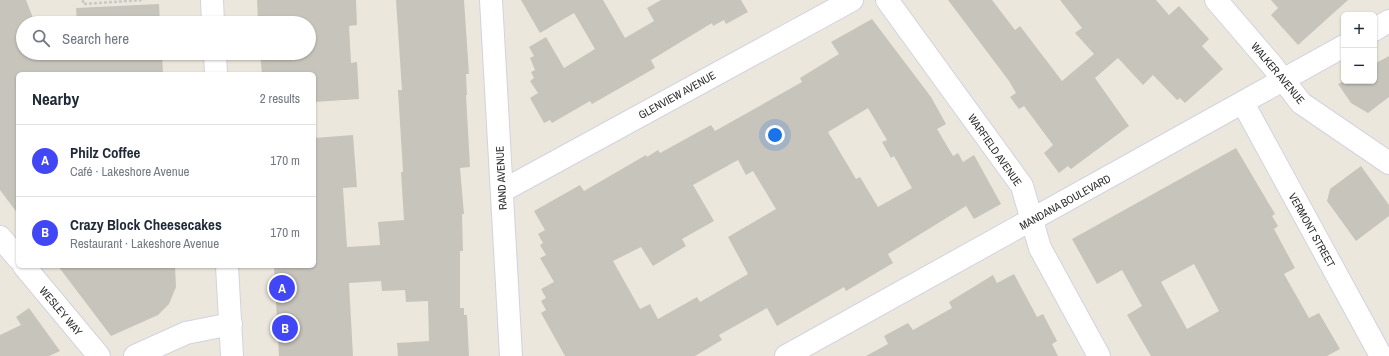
<!DOCTYPE html>
<html lang="en">
<head>
<meta charset="utf-8">
<style>
  body { margin:0; font-family:"Archivo Narrow",sans-serif; background:#f2f2f3; color:#1f2937 }
  .controls { position:absolute; right:12px; top:12px; display:grid; overflow:hidden; border-radius:6px; box-shadow:0 1px 3px #0004 }
  .controls button { width:36px; height:36px; display:grid; place-items:center; padding:0; border:0; border-bottom:1px solid #e0e1e3; background:#fff; color:#1f2937; font:20px sans-serif }
  .you { position:absolute; left:775px; top:135px; width:14px; height:14px; margin:-10px; border:3px solid #fff; border-radius:50%; background:#1a73e8; box-shadow:0 0 0 6px #1a73e833 }
  .badge { display:grid; place-items:center; width:26px; height:26px; border-radius:50%; background:#4147f4; color:#fff; font-size:13px; font-weight:700 }
  .pin { position:absolute; translate:-50% -50%; border:2px solid #fff; box-shadow:0 1px 4px #0006 }
  .list { margin:0; padding:0; list-style:none }
  h2 { display:flex; justify-content:space-between; align-items:center; height:52px; margin:0; padding:0 16px; font-size:17px }
  h2 small { font-size:13px; font-weight:400; color:#747a83 }
  .list li { display:grid; grid-template-columns:26px 1fr auto; gap:12px; align-items:center; box-sizing:border-box; height:72px; padding:0 16px; border-top:1px solid #e0e1e3 }
  .list b { display:block; font-size:15px; white-space:nowrap }
  .list p { margin:0; font-size:13px; white-space:nowrap; color:#747a83 }
  .list em { font-size:13px; font-style:normal; color:#747a83 }
  .icon { flex:none; width:22px; height:22px; fill:none; stroke:currentColor; stroke-width:2; stroke-linecap:round; stroke-linejoin:round }
  .map { position:relative; flex:none; width:1389px; height:356px; overflow:hidden }
  .search { position:absolute; background:#fff; box-shadow:0 1px 3px #0004; left:16px; top:16px; width:300px; height:44px; display:flex; align-items:center; gap:10px; box-sizing:border-box; padding:0 14px; border-radius:22px; color:#747a83; font-size:15px }
  .panel { position:absolute; background:#fff; box-shadow:0 1px 3px #0004; left:16px; top:72px; width:300px; height:196px; border-radius:6px }
  .map>svg:first-child { display:block }
  .building { fill:#c7c4bc; fill-rule:evenodd }
  .lines { fill:none; stroke-linecap:round; stroke-linejoin:round }
  .minor-casing { stroke:#d2d2e2; stroke-width:24 }
  .path { stroke:#c8c8c8; stroke-width:2.5; stroke-dasharray:3 2; stroke-linecap:butt }
  .minor { stroke:#fff; stroke-width:22 }
  .labels { text-anchor:middle; dominant-baseline:central; stroke-width:3; stroke-linejoin:round; paint-order:stroke }
  .street-label { font-size:11px; fill:#2a2a2a; stroke:#fff }
</style>
</head>
<body>
<div class="map">
<svg width="1389" height="356" viewBox="0 0 1389 356">
  <rect width="100%" height="100%" fill="#ece7dc"/>
  <path class="building" d="M 0,0 L 26,0 L 35,23 L 23,23 L 23,53 L 162,53 L 163,74 L 18,74 L 18,214 L 0,190 Z
    M 257,0 L 356,0 L 357,25 L 349,26 L 351,63 L 357,62 L 359,99 L 314,102 L 314,74 L 262,74 L 260,53 L 309,53 L 309,23 L 258,23 Z
    M 396,0 L 464,0 L 469,74 L 466,74 L 467,95 L 466,95 L 470,167 L 460,168 L 464,214 L 462,214 L 463,251 L 460,251 L 460,308 L 464,308 L 464,315 L 467,315 L 469,356 L 398,356 L 397,343 L 429,341 L 428,301 L 406,302 L 405,290 L 382,291 L 381,281 L 349,283 L 353,356 L 279,356 L 274,266 L 314,266 L 314,138 L 353,135 L 357,187 L 343,188 L 347,247 L 380,245 L 378,222 L 404,220 L 401,172 L 403,172 L 398,90 L 402,90 Z
    M 521,0 L 603,0 L 625,38 L 654,21 L 647,8 L 661,0 L 741,0 L 748,12 L 726,24 L 724,20 L 713,26 L 712,23 L 651,60 L 655,68 L 592,104 L 590,101 L 552,123 L 550,120 L 544,123 L 530,98 L 538,93 L 530,81 L 534,78 L 531,72 L 535,70 L 530,58 L 534,56 L 529,47 L 546,37 L 564,68 L 595,49 L 574,13 L 540,33 Z
    M 948,0 L 992,0 L 1015,30 L 1020,26 L 1062,81 L 1094,54 L 1075,33 L 1082,28 L 1060,0 L 1156,0 L 1169,15 L 1179,6 L 1209,39 L 1202,46 L 1223,69 L 1185,103 L 1180,98 L 1177,100 L 1153,75 L 1143,85 L 1118,58 L 1095,78 L 1129,126 L 1071,169 L 1068,166 L 1059,173 L 1044,153 L 1053,145 L 1024,106 L 1019,109 L 1010,97 L 1016,93 L 1009,81 Z
    M 1271,0 L 1348,0 L 1298,45 L 1271,15 L 1278,8 Z
    M 159,4 L 160,23 L 77,23 L 76,8 Z
    M 872,19 L 931,97 L 946,124 L 937,129 L 953,156 L 958,153 L 963,162 L 974,155 L 1001,204 L 974,219 L 966,206 L 888,254 L 893,263 L 846,291 L 844,287 L 777,326 L 767,308 L 719,335 L 722,340 L 695,356 L 565,356 L 541,313 L 546,310 L 541,301 L 546,298 L 541,289 L 554,282 L 540,258 L 546,255 L 540,245 L 543,243 L 538,234 L 545,230 L 534,211 L 580,185 L 584,191 L 646,155 L 647,157 L 658,150 L 660,153 L 711,125 L 715,131 L 802,82 L 800,78 L 839,54 L 831,42 ZM 868,108 L 887,140 L 882,142 L 891,158 L 894,156 L 912,188 L 878,207 L 860,177 L 856,179 L 828,132 ZM 738,160 L 746,175 L 753,171 L 776,209 L 728,237 L 748,274 L 700,302 L 697,297 L 658,319 L 650,304 L 640,309 L 613,261 L 641,247 L 653,266 L 686,246 L 682,239 L 714,221 L 693,185 Z
    M 1389,56 L 1389,97 L 1368,113 L 1351,103 L 1338,84 L 1344,81 L 1374,81 L 1374,64 Z
    M 1236,148 L 1275,214 L 1272,216 L 1278,226 L 1274,229 L 1295,268 L 1284,274 L 1309,318 L 1319,313 L 1340,349 L 1327,356 L 1151,356 L 1127,315 L 1142,306 L 1122,270 L 1097,284 L 1072,239 ZM 1194,264 L 1219,311 L 1187,329 L 1161,282 Z
    M 1361,166 L 1389,205 L 1389,216 L 1356,241 L 1327,201 L 1330,189 Z
    M 58,266 L 175,266 L 176,287 L 169,304 L 158,315 L 111,336 Z
    M 1014,274 L 1037,317 L 1043,314 L 1057,341 L 1052,344 L 1058,356 L 866,356 L 888,344 L 884,336 L 908,323 L 913,330 L 952,308 L 949,302 L 993,275 L 997,283 Z
    M 29,308 L 60,351 L 49,356 L 0,356 L 0,335 L 21,325 L 16,317 Z"/>
  <g class="lines">
    <defs>
      <path id="minor" d="M 212,0 L 213,23
        M 491,0 L 511,356
        M 887,0 L 1022,186 L 1040,248 L 1099,356
        M 1216,0 L 1271,64 L 1301,103 L 1389,163
        M 1374,30 L 1389,21
        M 215,53 L 216,74
        M 1243,103 L 1381,356
        M 502,191 L 852,0
        M 0,237 L 18,258
        M 24,266 L 99,356
        M 227,266 L 232,356
        M 135,356 L 186,333 L 231,324
        M 786,356 L 1344,46"/>
    </defs>
    <use href="#minor" class="minor-casing"/>
    <path class="path" d="M 83,0 L 83,4 L 143,0"/>
    <use href="#minor" class="minor"/>
  </g>
  <g class="labels">
    <g class="street-label">
      <text transform="translate(1278 73) rotate(50)">WALKER AVENUE</text>
      <text transform="translate(677 95) rotate(-29)">GLENVIEW AVENUE</text>
      <text transform="translate(995 150) rotate(55)">WARFIELD AVENUE</text>
      <text transform="translate(501 178) rotate(-93)">RAND AVENUE</text>
      <text transform="translate(1065 202) rotate(-29)">MANDANA BOULEVARD</text>
      <text transform="translate(1312 230) rotate(61)">VERMONT STREET</text>
      <text transform="translate(61 311) rotate(50)">WESLEY WAY</text>
    </g>
  </g>
</svg>
<div class="controls">
<button>+</button>
<button>−</button>
</div>
<div class="you"></div>
<div class="pin badge" style="left:282px;top:288px">A</div>
<div class="pin badge" style="left:285px;top:328px">B</div>
<div class="search"><svg class="icon" aria-label="search" viewBox="0 0 24 24"><circle cx="10" cy="10" r="6"/><path d="M15 15l6 6"/></svg>Search here</div>
<section class="panel">
<h2>Nearby<small>2 results</small></h2>
<ul class="list">
<li><span class="badge">A</span><div><b>Philz Coffee</b><p>Café · Lakeshore Avenue</p></div><em>170 m</em></li>
<li><span class="badge">B</span><div><b>Crazy Block Cheesecakes</b><p>Restaurant · Lakeshore Avenue</p></div><em>170 m</em></li>
</ul>
</section>
</div>
</body>
</html>
